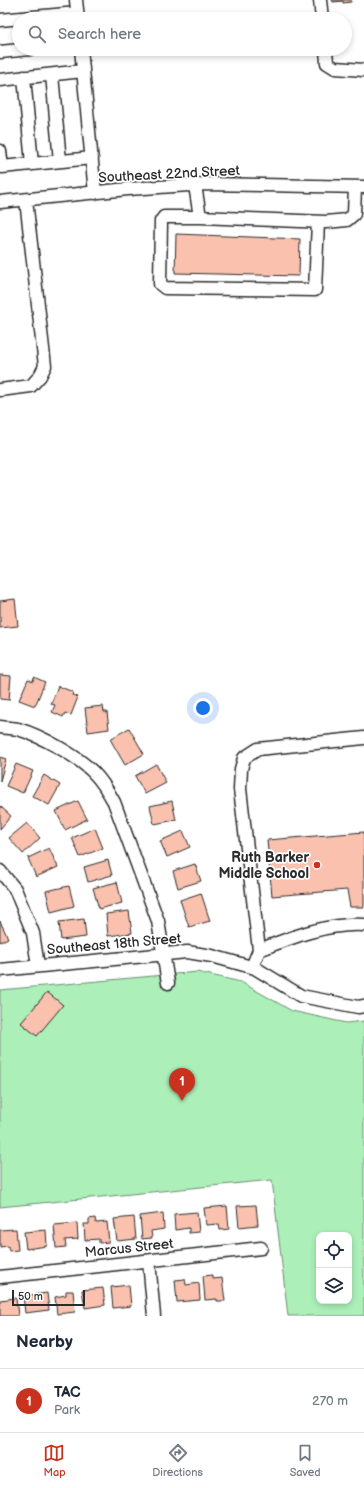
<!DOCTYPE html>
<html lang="en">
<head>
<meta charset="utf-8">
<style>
  body { margin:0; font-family:"Balsamiq Sans",sans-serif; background:#f6f6f7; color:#1f2937 }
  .controls { position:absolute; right:12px; bottom:12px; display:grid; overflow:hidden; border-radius:8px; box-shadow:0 2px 6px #0003 }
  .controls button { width:36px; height:36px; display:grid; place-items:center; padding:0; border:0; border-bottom:1px solid #e0e1e3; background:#fff; color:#1f2937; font:20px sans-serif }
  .scale { position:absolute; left:12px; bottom:10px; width:73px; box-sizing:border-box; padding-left:4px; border:2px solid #2b2b2b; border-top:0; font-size:11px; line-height:14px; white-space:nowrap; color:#2b2b2b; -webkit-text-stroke:3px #fff; paint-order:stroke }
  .you { position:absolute; left:203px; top:708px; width:14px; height:14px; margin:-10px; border:3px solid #fff; border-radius:50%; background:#1a73e8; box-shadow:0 0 0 6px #1a73e833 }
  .badge { display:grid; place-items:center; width:26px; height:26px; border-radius:50%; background:#c8321e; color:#fff; font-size:13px; font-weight:700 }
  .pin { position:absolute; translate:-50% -33px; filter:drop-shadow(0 1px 2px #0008) }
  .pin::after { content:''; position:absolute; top:21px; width:14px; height:12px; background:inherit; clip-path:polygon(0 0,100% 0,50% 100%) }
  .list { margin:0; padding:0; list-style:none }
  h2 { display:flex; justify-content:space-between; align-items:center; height:52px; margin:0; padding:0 16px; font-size:17px }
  h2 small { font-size:13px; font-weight:400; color:#747a83 }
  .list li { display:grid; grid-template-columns:26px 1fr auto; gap:12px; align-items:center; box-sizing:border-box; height:64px; padding:0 16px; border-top:1px solid #e0e1e3 }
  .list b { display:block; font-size:15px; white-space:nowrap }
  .list p { margin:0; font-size:13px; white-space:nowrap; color:#747a83 }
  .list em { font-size:13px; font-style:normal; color:#747a83 }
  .icon { flex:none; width:22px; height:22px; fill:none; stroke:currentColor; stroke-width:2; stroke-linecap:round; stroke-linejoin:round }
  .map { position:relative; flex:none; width:364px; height:1316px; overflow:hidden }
  .search { position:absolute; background:#fff; box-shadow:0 2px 6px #0003; left:12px; right:12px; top:12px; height:44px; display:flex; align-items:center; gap:10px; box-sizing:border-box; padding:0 14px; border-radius:22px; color:#747a83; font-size:15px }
  .sheet { height:116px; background:#fff }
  nav { display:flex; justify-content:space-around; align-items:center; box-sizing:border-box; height:56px; border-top:1px solid #e0e1e3; background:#fff; font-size:11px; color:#747a83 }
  nav a { display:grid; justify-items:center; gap:2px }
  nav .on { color:#c8321e }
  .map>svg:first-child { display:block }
  .green { fill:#acefb9; stroke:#6c8d72; fill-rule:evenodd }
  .building { fill:#f9c1ae; stroke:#2b2b2b }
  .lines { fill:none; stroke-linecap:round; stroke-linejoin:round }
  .minor-casing { stroke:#2b2b2b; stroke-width:15 }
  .minor { stroke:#fff; stroke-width:12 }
  .poi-dot { fill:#c8321e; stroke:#fff; stroke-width:1.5 }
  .labels { text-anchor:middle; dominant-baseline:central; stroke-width:3.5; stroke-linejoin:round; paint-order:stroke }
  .street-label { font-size:14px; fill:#2b2b2b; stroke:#fff }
  .poi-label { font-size:14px; font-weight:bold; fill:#2b2b2b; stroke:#fff; text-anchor:end }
</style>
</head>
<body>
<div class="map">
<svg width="364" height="1316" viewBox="0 0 364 1316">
  <rect width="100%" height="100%" fill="#fff"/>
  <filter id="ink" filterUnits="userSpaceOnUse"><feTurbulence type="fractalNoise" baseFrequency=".025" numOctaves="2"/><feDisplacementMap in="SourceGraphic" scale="8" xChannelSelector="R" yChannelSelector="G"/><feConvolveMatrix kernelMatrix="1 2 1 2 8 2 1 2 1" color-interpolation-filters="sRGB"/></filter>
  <g filter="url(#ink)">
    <path class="green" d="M 197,972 L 241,982 L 292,1011 L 346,1023 L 364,1021 L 364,1316 L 288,1316 L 272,1180 L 0,1207 L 0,990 ZM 319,1235 L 349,1235 L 349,1301 L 319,1301 Z"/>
    <path class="building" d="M 332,0 L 351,0 L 351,2 L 343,3 L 343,1 L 333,2 Z
      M 176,234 L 300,239 L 299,276 L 175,273 Z
      M 15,599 L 18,626 L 0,628 L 0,601 Z
      M 0,675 L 11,676 L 9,700 L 0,699 Z
      M 34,677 L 45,682 L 35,706 L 19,700 L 28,679 L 33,681 Z
      M 58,686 L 73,692 L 72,695 L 78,697 L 71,715 L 65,713 L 63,717 L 52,712 L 55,705 L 51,704 Z
      M 103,706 L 104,712 L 107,712 L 109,729 L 88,732 L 85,708 Z
      M 129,728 L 144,754 L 125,765 L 110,739 Z
      M 0,757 L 6,759 L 0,781 Z
      M 16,764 L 33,771 L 23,793 L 6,786 Z
      M 156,764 L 166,783 L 145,794 L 135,776 Z
      M 44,775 L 60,785 L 49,805 L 32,796 Z
      M 78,801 L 87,819 L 65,830 L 56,811 Z
      M 172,801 L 176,820 L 154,824 L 150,806 Z
      M 0,806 L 11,816 L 0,829 Z
      M 27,823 L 40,838 L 23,854 L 9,838 Z
      M 95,828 L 103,848 L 80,857 L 72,838 Z
      M 183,831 L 190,847 L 167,857 L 160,841 Z
      M 364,832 L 364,907 L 350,907 L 347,890 L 272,896 L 267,840 Z
      M 49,848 L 58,867 L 36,877 L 28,858 Z
      M 108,860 L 112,875 L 88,882 L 84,867 Z
      M 195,864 L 201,881 L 178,888 L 173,871 Z
      M 117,882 L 122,903 L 99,909 L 93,888 Z
      M 69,886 L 74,906 L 51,912 L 46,891 Z
      M 201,893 L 210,921 L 189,927 L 180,900 Z
      M 129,911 L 132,933 L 108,936 L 106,914 Z
      M 84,919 L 86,937 L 61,940 L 59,922 Z
      M 0,921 L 8,938 L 0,942 Z
      M 47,992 L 63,1005 L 37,1036 L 21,1023 Z
      M 256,1205 L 258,1225 L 239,1227 L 237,1206 Z
      M 227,1206 L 229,1229 L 220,1230 L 219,1224 L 206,1225 L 204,1208 Z
      M 197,1212 L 199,1232 L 189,1233 L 189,1228 L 175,1230 L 174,1214 Z
      M 163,1213 L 164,1229 L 151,1231 L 152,1238 L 142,1239 L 140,1216 Z
      M 134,1217 L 136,1239 L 117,1241 L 114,1219 Z
      M 95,1218 L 96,1223 L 107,1222 L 109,1242 L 99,1243 L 99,1239 L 85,1240 L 84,1224 L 89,1224 L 89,1219 Z
      M 77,1223 L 78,1239 L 65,1240 L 66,1247 L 56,1248 L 54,1225 Z
      M 16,1229 L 18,1250 L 9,1251 L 8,1246 L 0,1247 L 0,1230 Z
      M 46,1230 L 47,1246 L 26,1249 L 24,1232 Z
      M 213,1275 L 213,1279 L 222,1278 L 225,1301 L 217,1301 L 217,1299 L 205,1300 L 203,1276 Z
      M 185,1279 L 186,1285 L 199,1283 L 200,1300 L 177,1302 L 175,1280 Z
      M 129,1285 L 131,1306 L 113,1308 L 111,1287 Z
      M 103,1288 L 105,1305 L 85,1308 L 82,1290 Z
      M 66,1291 L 73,1291 L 75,1312 L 57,1314 L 55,1297 L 66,1295 Z
      M 47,1293 L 49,1310 L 25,1313 L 23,1296 Z
      M 16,1298 L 18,1316 L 0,1316 L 0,1300 Z"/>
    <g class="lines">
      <defs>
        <path id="minor" d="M 76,0 L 78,19
          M 320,0 L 322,19
          M 0,20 L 77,13
          M 81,49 L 95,193
          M 326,49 L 327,63 L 335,68 L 364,70
          M 0,52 L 30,49
          M 52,75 L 60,161
          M 24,77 L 32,164
          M 0,80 L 83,71
          M 0,151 L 2,167 L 92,158
          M 195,185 L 200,217 L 326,222 L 347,220 L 354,214 L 355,187
          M 0,202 L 128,189 L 205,184 L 364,187
          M 200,217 L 164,217 L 161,221 L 160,284 L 165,288 L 315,290 L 318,222
          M 0,390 L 31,386 L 40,376 L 45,366 L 26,200
          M 0,727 C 6,728 13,728 18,729 C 41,736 76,755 93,772 C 102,781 108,791 114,802 L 158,921 L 168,983
          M 0,871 L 15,889 L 33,933 L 38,966
          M 259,950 L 240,789 L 241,769 L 244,758 L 258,749 L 364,738
          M 252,967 L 259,950 C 292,937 327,923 364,925
          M 0,970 L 187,952 L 212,956 L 255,968 L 301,996 L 358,1007 L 364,1006
          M 149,1261 L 154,1316
          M 0,1277 L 261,1248"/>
      </defs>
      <use href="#minor" class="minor-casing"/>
      <use href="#minor" class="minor"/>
    </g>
  </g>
  <circle class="poi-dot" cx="317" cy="865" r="4"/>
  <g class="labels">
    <g class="street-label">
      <text transform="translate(169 174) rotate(-3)">Southeast 22nd Street</text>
      <text transform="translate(114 944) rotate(-5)">Southeast 18th Street</text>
      <text transform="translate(129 1248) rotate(-6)">Marcus Street</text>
    </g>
    <g class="poi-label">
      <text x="309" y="857">Ruth Barker<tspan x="309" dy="16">Middle School</tspan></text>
    </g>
  </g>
</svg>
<div class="controls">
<button><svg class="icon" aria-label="locate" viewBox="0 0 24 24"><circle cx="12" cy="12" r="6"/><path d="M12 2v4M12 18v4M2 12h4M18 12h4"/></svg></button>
<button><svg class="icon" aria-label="layers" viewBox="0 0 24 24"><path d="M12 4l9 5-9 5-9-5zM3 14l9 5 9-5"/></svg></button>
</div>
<div class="scale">50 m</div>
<div class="you"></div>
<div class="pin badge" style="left:182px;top:1101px">1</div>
<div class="search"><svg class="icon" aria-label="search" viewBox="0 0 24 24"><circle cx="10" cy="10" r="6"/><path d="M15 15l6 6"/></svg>Search here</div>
</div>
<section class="sheet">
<h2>Nearby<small></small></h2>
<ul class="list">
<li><span class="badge">1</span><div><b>TAC</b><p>Park</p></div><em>270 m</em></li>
</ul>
</section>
<nav>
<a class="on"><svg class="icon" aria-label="map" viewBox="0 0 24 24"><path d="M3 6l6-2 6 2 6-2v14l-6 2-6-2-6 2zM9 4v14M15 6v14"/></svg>Map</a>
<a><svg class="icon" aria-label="directions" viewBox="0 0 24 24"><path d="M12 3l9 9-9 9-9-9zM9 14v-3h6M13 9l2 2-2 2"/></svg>Directions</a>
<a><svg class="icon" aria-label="saved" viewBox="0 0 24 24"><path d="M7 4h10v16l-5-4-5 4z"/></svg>Saved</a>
</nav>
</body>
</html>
